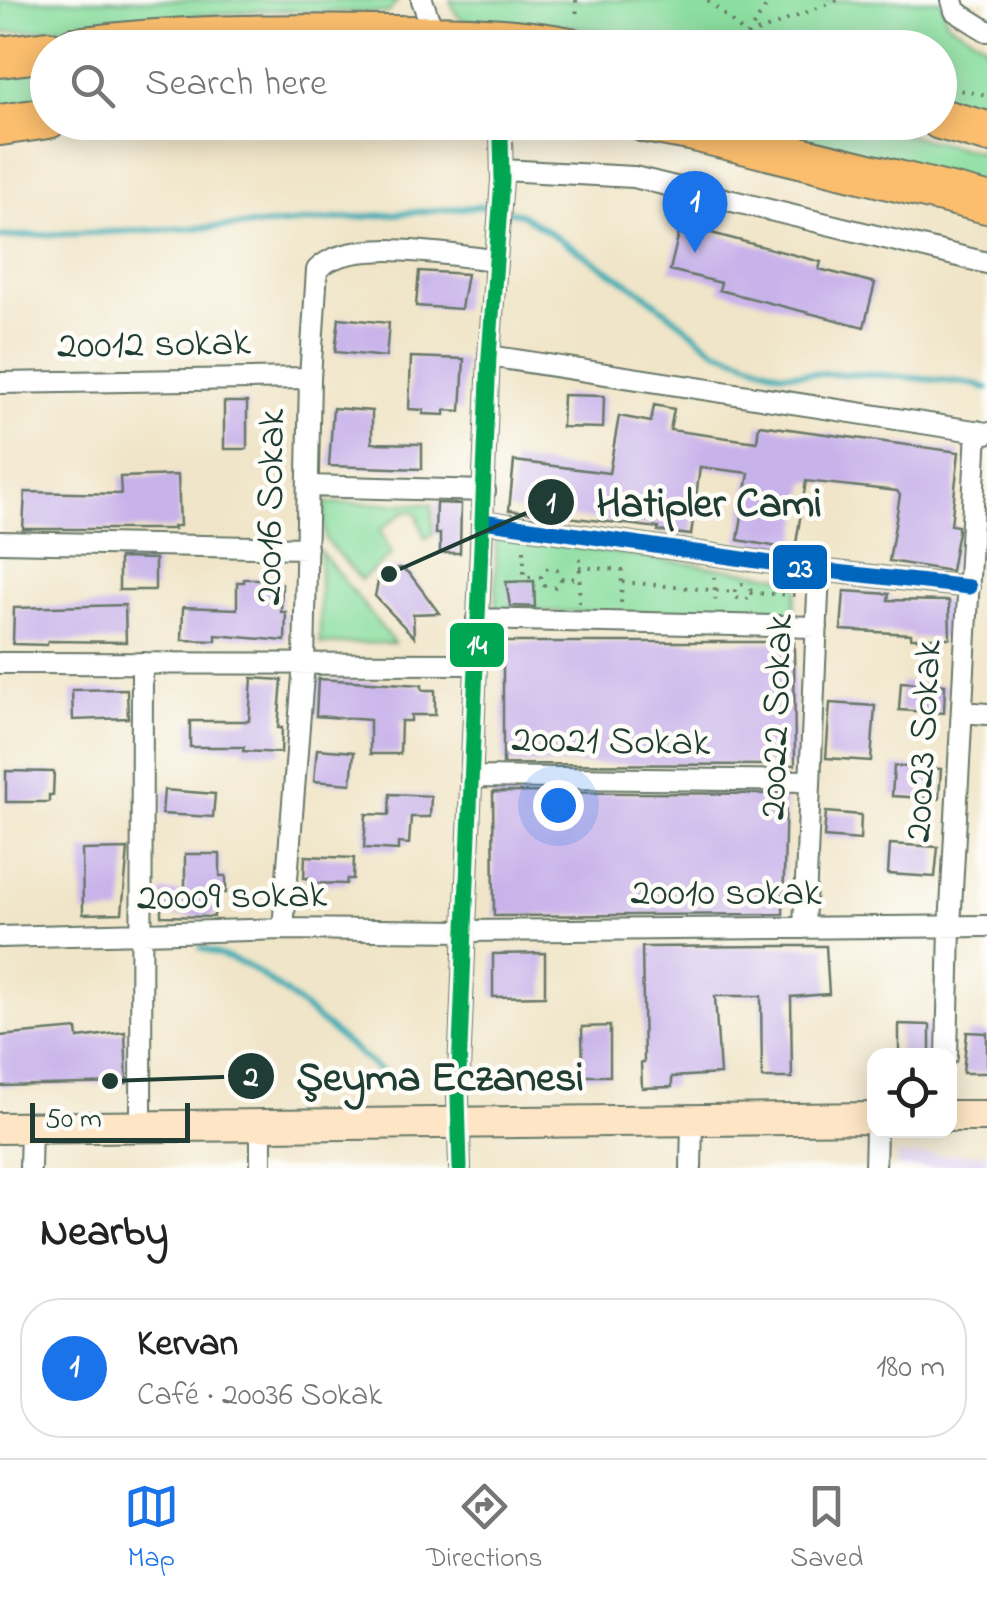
<!DOCTYPE html>
<html lang="en">
<head>
<meta charset="utf-8">
<style>
  body { margin:0; font-family:"Indie Flower",sans-serif; background:#f2f2f2; color:#222 }
  .controls { position:absolute; right:30px; bottom:30px; display:grid; overflow:hidden; border-radius:20px; box-shadow:0 5px 25px #0003 }
  .controls button { width:90px; height:90px; display:grid; place-items:center; padding:0; border:0; border-bottom:2px solid #e0e0e0; background:#fff; color:#222; font:50px sans-serif }
  .scale { position:absolute; left:30px; bottom:25px; width:160px; box-sizing:border-box; padding-left:10px; border:5px solid #1f3d34; border-top:0; font-size:28px; line-height:35px; white-space:nowrap; color:#1f3d34; -webkit-text-stroke:8px #fdfcf7; paint-order:stroke }
  .you { position:absolute; left:558px; top:805px; width:35px; height:35px; margin:-25px; border:8px solid #fff; border-radius:50%; background:#1a73e8; box-shadow:0 0 0 15px #1a73e833 }
  .badge { display:grid; place-items:center; width:65px; height:65px; border-radius:50%; background:#1a73e8; color:#fff; font-size:32px; font-weight:700 }
  .pin { position:absolute; translate:-50% -82px; filter:drop-shadow(0 2px 5px #0008) }
  .pin::after { content:''; position:absolute; top:52px; width:35px; height:30px; background:inherit; clip-path:polygon(0 0,100% 0,50% 100%) }
  .list { margin:0; padding:0; list-style:none }
  h2 { display:flex; justify-content:space-between; align-items:center; height:130px; margin:0; padding:0 40px; font-size:42px }
  h2 small { font-size:32px; font-weight:400; color:#767676 }
  .list li { display:grid; grid-template-columns:65px 1fr auto; gap:30px; align-items:center; box-sizing:border-box; height:140px; margin:0 20px 20px; padding:0 20px; border:2px solid #e0e0e0; border-radius:40px }
  .list b { display:block; font-size:38px; white-space:nowrap }
  .list p { margin:0; font-size:32px; white-space:nowrap; color:#767676 }
  .list em { font-size:32px; font-style:normal; color:#767676 }
  .icon { flex:none; width:55px; height:55px; fill:none; stroke:currentColor; stroke-width:2; stroke-linecap:round; stroke-linejoin:round }
  .map { position:relative; flex:none; width:987px; height:1168px; overflow:hidden }
  .search { position:absolute; background:#fff; box-shadow:0 5px 25px #0003; left:30px; right:30px; top:30px; height:110px; display:flex; align-items:center; gap:25px; box-sizing:border-box; padding:0 35px; border-radius:55px; color:#767676; font-size:38px }
  .sheet { height:290px; background:#fff }
  nav { display:flex; justify-content:space-around; align-items:center; box-sizing:border-box; height:140px; border-top:2px solid #e0e0e0; background:#fff; font-size:28px; color:#767676 }
  nav a { display:grid; justify-items:center; gap:5px }
  nav .on { color:#1a73e8 }
  .map>svg:first-child { display:block }
  .built { fill:#e1d4f3 }
  .green { fill:#8bdea0; stroke:#558e6a; stroke-width:2.5 }
  .lines { fill:none; stroke-linecap:round; stroke-linejoin:round }
  .stream { stroke:#39abb3; stroke-width:6 }
  .building { fill:#c8b2ea }
  .street-casing { stroke:#687868; stroke-width:24 }
  .secondary-casing { stroke:#687868; stroke-width:34 }
  .highway-casing { stroke:#687868; stroke-width:44 }
  .path { stroke:#687868; stroke-width:4; stroke-dasharray:2.5 8; stroke-linecap:butt }
  .street { stroke:#fff; stroke-width:20 }
  .secondary { stroke:#fde5c5; stroke-width:30 }
  .highway { stroke:#fbbe6e; stroke-width:40 }
  .bus-1-casing { stroke:#fdfcf7; stroke-width:22 }
  .bus-2-casing { stroke:#fdfcf7; stroke-width:22 }
  .bus-1 { stroke:#0065bd; stroke-width:15 }
  .bus-2 { stroke:#00a651; stroke-width:15 }
  .labels { text-anchor:middle; dominant-baseline:central; stroke-width:9; stroke-linejoin:round; paint-order:stroke }
  .street-label { font-size:40px; fill:#1f3d34; stroke:#fdfcf7 }
  .leader { fill:none; stroke:#1f3d34; stroke-width:4 }
  .callout-dot { fill:#1f3d34; stroke:#fdfcf7; stroke-width:4 }
  .mark-label { font-size:30px; text-anchor:middle; font-weight:bold; fill:#fff }
  .callout-label { font-size:42px; text-anchor:middle; font-weight:bold; fill:#1f3d34; stroke:#fdfcf7; stroke-width:9; stroke-linejoin:round; paint-order:stroke }
  .line-badge { stroke:#fdfcf7; stroke-width:4 }
  .badge-label { font-size:28px; text-anchor:middle; font-weight:bold; fill:#fff }
</style>
</head>
<body>
<div class="map">
<svg width="987" height="1168" viewBox="0 0 987 1168">
  <rect width="100%" height="100%" fill="#fdfcf7"/>
  <filter id="ink" filterUnits="userSpaceOnUse"><feTurbulence type="fractalNoise" baseFrequency=".01" numOctaves="2"/><feDisplacementMap in="SourceGraphic" scale="20" xChannelSelector="R" yChannelSelector="G"/><feConvolveMatrix kernelMatrix="1 2 1 2 8 2 1 2 1" color-interpolation-filters="sRGB"/></filter>
  <filter id="wash" filterUnits="userSpaceOnUse"><feTurbulence type="fractalNoise" baseFrequency=".0048" numOctaves="4" result="noise"/><feDisplacementMap in="SourceGraphic" scale="40" xChannelSelector="R" yChannelSelector="G"/><feGaussianBlur stdDeviation="2.25" result="paint"/><feColorMatrix in="noise" values="0 0 0 0 0 0 0 0 0 0 0 0 0 0 0 0 0 1.4 0 .05"/><feComposite in="paint" operator="in"/></filter>
  <g filter="url(#wash)">
    <rect width="100%" height="100%" fill="#f0e5c8"/>
    <path class="built" d="M 987,1154 L 987,1168 L 897,1168 L 897,1155 Z"/>
    <path class="green" d="M 0,0 L 398,0 L 388,13 L 263,10 L 0,33 Z
      M 450,0 L 942,0 L 947,22 L 987,45 L 987,114 L 940,102 L 940,48 L 711,47 L 577,27 L 464,21 L 456,14 Z
      M 47,66 L 47,101 L 0,108 L 0,72 Z
      M 695,123 L 819,123 L 902,134 L 987,154 L 987,187 Z
      M 324,503 L 432,504 L 433,535 L 425,538 L 416,512 L 405,511 L 380,530 L 392,554 L 361,580 L 325,539 Z
      M 496,536 L 798,579 L 793,617 L 496,610 Z
      M 320,551 L 394,643 L 320,644 Z"/>
    <g class="lines">
      <path class="stream" d="M 0,237 L 282,224 L 485,206 L 521,214 L 642,292 L 714,349 L 781,373 L 881,375 L 968,383 L 987,388
        M 201,948 L 247,965 L 286,993 L 392,1081"/>
    </g>
    <g id="blocks">
      <path class="building" d="M 681,225 L 821,262 L 819,269 L 875,283 L 864,327 L 719,290 L 721,283 L 670,270 Z
        M 419,271 L 467,274 L 461,309 L 416,306 Z
        M 339,318 L 389,323 L 386,357 L 335,352 Z
        M 411,357 L 464,359 L 461,411 L 445,410 L 445,415 L 423,414 L 424,410 L 409,409 Z
        M 563,395 L 604,396 L 603,428 L 562,427 Z
        M 224,402 L 247,402 L 247,449 L 224,449 Z
        M 654,405 L 674,409 L 670,430 L 757,442 L 759,425 L 959,452 L 951,525 L 958,526 L 958,531 L 951,571 L 889,561 L 900,495 L 897,491 L 806,481 L 795,550 L 738,540 L 749,473 L 700,467 L 691,535 L 658,531 L 659,528 L 509,510 L 514,461 L 609,473 L 619,416 L 651,422 Z
        M 333,408 L 372,411 L 372,443 L 422,444 L 422,469 L 329,466 Z
        M 178,475 L 180,526 L 173,526 L 174,529 L 23,529 L 25,492 L 121,494 L 120,477 Z
        M 436,503 L 461,504 L 460,553 L 440,553 L 440,534 L 435,534 Z
        M 119,558 L 155,559 L 155,590 L 119,590 Z
        M 401,568 L 410,574 L 439,613 L 413,614 L 414,637 L 375,596 L 379,577 L 390,569 Z
        M 244,579 L 267,579 L 267,584 L 282,584 L 281,612 L 286,612 L 285,641 L 216,635 L 216,641 L 182,640 L 183,607 L 237,609 L 237,582 L 244,582 Z
        M 534,581 L 535,607 L 510,606 L 506,582 Z
        M 844,591 L 889,594 L 888,600 L 949,601 L 950,638 L 911,638 L 911,634 L 841,630 Z
        M 125,605 L 126,642 L 48,641 L 47,645 L 13,644 L 14,608 Z
        M 503,642 L 794,642 L 795,765 L 503,764 Z
        M 252,678 L 282,680 L 278,728 L 282,728 L 281,753 L 243,751 L 244,747 L 190,747 L 190,721 L 249,721 Z
        M 318,679 L 422,685 L 422,690 L 435,690 L 435,715 L 411,715 L 411,721 L 401,721 L 400,754 L 370,754 L 370,720 L 316,716 Z
        M 901,682 L 945,685 L 944,713 L 899,710 Z
        M 127,689 L 128,718 L 73,720 L 72,690 Z
        M 830,703 L 875,706 L 871,761 L 826,758 Z
        M 317,749 L 354,752 L 351,784 L 314,781 Z
        M 894,766 L 941,769 L 939,799 L 892,796 Z
        M 6,771 L 54,772 L 53,795 L 49,795 L 49,802 L 6,802 Z
        M 164,790 L 215,794 L 213,817 L 162,814 Z
        M 493,792 L 786,794 L 783,914 L 494,916 Z
        M 390,794 L 431,796 L 430,817 L 411,817 L 409,844 L 398,843 L 398,850 L 364,848 L 366,814 L 389,815 Z
        M 826,812 L 861,815 L 860,840 L 824,837 Z
        M 890,844 L 938,847 L 935,877 L 888,874 Z
        M 128,849 L 122,913 L 83,914 L 82,850 Z
        M 185,854 L 220,854 L 220,876 L 226,876 L 226,893 L 215,893 L 214,917 L 161,916 L 161,892 L 185,892 Z
        M 305,856 L 354,858 L 353,879 L 347,879 L 346,884 L 308,883 L 308,878 L 304,878 Z
        M 781,946 L 826,946 L 829,994 L 791,997 L 792,1078 L 762,1078 L 761,996 L 715,996 L 720,1074 L 672,1077 L 672,1087 L 642,1088 L 641,1063 L 644,1063 L 642,947 Z
        M 545,953 L 545,996 L 493,997 L 493,954 Z
        M 899,1024 L 930,1025 L 930,1056 L 899,1056 Z
        M 610,1026 L 610,1076 L 583,1076 L 582,1027 Z
        M 77,1029 L 78,1038 L 125,1032 L 127,1083 L 0,1086 L 0,1036 Z
        M 967,1032 L 987,1033 L 987,1073 L 963,1073 Z"/>
    </g>
  </g>
  <g filter="url(#ink)">
    <use href="#blocks" fill-opacity="0" stroke="#687868" stroke-width="2.5"/>
    <g class="lines">
      <defs>
        <path id="street" d="M 422,0 L 429,20 L 442,38
          M 952,0 L 955,11 L 987,31
          M 502,170 L 634,177 L 987,263
          M 489,356 L 987,433
          M 0,383 L 310,378
          M 309,486 L 485,491
          M 483,521 L 819,570 L 969,587
          M 0,542 L 307,548
          M 477,619 L 817,627
          M 0,663 L 476,664
          M 962,712 L 987,714
          M 471,777 L 810,781
          M 804,928 L 819,570
          M 283,929 L 304,663 L 310,378 L 317,270 C 348,235 451,256 495,260
          M 0,937 L 283,929 L 465,931 L 987,926
          M 947,1056 L 950,927 L 977,431
          M 261,1125 L 261,1168
          M 141,1127 L 142,663
          M 30,1168 L 31,1127
          M 460,1168 L 458,1096 L 489,356 L 502,180 L 501,137 L 497,122
          M 691,1168 L 692,1120
          M 875,1168 L 876,1130"/>
        <path id="secondary" d="M 950,1116 L 987,1116
          M 0,1128 L 874,1118"/>
        <path id="highway" d="M 74,48 C 173,35 273,34 372,36 C 438,36 504,35 570,48
          M 0,57 L 48,51
          M 940,119 L 987,132
          M 645,122 L 690,130 L 987,203
          M 0,125 L 48,118"/>
      </defs>
      <use href="#street" class="street-casing"/>
      <use href="#secondary" class="secondary-casing"/>
      <use href="#highway" class="highway-casing"/>
      <path class="path" d="M 576,0 L 577,20
        M 708,0 L 747,36 L 770,48
        M 747,36 L 838,0
        M 747,36 L 770,0
        M 940,86 L 987,96
        M 524,550 L 524,577 L 540,577
        M 579,567 L 622,570 L 621,603
        M541 578a10 10 0 1 1 20 0a10 10 0 1 1-20 0Z
        M 714,577 L 716,607
        M 561,578 L 579,579
        M 622,582 L 735,592
        M735 592a8 8 0 1 1 16 0a8 8 0 1 1-16 0Z
        M 750,593 L 796,595
        M 579,603 L 580,558"/>
      <use href="#street" class="street"/>
      <use href="#secondary" class="secondary"/>
      <use href="#highway" class="highway"/>
      <defs>
        <path id="bus-1" d="M 483,521 L 819,570 L 969,587"/>
        <path id="bus-2" d="M 460,1168 L 458,1096 L 489,356 L 502,180 L 501,137 L 497,122"/>
      </defs>
      <use href="#bus-1" class="bus-1-casing"/>
      <use href="#bus-2" class="bus-2-casing"/>
      <use href="#bus-1" class="bus-1"/>
      <use href="#bus-2" class="bus-2"/>
    </g>
  </g>
  <g class="labels">
    <g class="street-label">
      <text transform="translate(154 346) rotate(-1)">20012 sokak</text>
      <text transform="translate(272 507) rotate(-89)">20016 Sokak</text>
      <text transform="translate(778 717) rotate(-88)">20022 Sokak</text>
      <text transform="translate(925 741) rotate(-87)">20023 Sokak</text>
      <text transform="translate(611 743) rotate(1)">20021 Sokak</text>
      <text x="726" y="894">20010 sokak</text>
      <text transform="translate(232 898) rotate(-1)">20009 sokak</text>
    </g>
  </g>
  <path class="leader" d="M389 574L551 502M110 1081L251 1076"/>
  <g class="callout-dot">
    <circle cx="389" cy="574" r="10"/>
    <circle cx="110" cy="1081" r="10"/>
    <circle cx="551" cy="502" r="25"/>
    <circle cx="251" cy="1076" r="25"/>
  </g>
  <g class="mark-label">
    <text x="551" y="512">1</text>
    <text x="251" y="1086">2</text>
  </g>
  <g class="callout-label">
    <text x="709" y="516">Hatipler Cami</text>
    <text x="440" y="1090">Şeyma Eczanesi</text>
  </g>
  <g class="line-badge">
    <rect x="771" y="543" width="58" height="48" rx="10" fill="#0065bd"/>
    <rect x="448" y="621" width="58" height="48" rx="10" fill="#00a651"/>
  </g>
  <g class="badge-label">
    <text x="800" y="577">23</text>
    <text x="477" y="654">14</text>
  </g>
</svg>
<div class="controls">
<button><svg class="icon" aria-label="locate" viewBox="0 0 24 24"><circle cx="12" cy="12" r="6"/><path d="M12 2v4M12 18v4M2 12h4M18 12h4"/></svg></button>
</div>
<div class="scale">50 m</div>
<div class="you"></div>
<div class="pin badge" style="left:695px;top:253px">1</div>
<div class="search"><svg class="icon" aria-label="search" viewBox="0 0 24 24"><circle cx="10" cy="10" r="6"/><path d="M15 15l6 6"/></svg>Search here</div>
</div>
<section class="sheet">
<h2>Nearby<small></small></h2>
<ul class="list">
<li><span class="badge">1</span><div><b>Kervan</b><p>Café · 20036 Sokak</p></div><em>180 m</em></li>
</ul>
</section>
<nav>
<a class="on"><svg class="icon" aria-label="map" viewBox="0 0 24 24"><path d="M3 6l6-2 6 2 6-2v14l-6 2-6-2-6 2zM9 4v14M15 6v14"/></svg>Map</a>
<a><svg class="icon" aria-label="directions" viewBox="0 0 24 24"><path d="M12 3l9 9-9 9-9-9zM9 14v-3h6M13 9l2 2-2 2"/></svg>Directions</a>
<a><svg class="icon" aria-label="saved" viewBox="0 0 24 24"><path d="M7 4h10v16l-5-4-5 4z"/></svg>Saved</a>
</nav>
</body>
</html>
